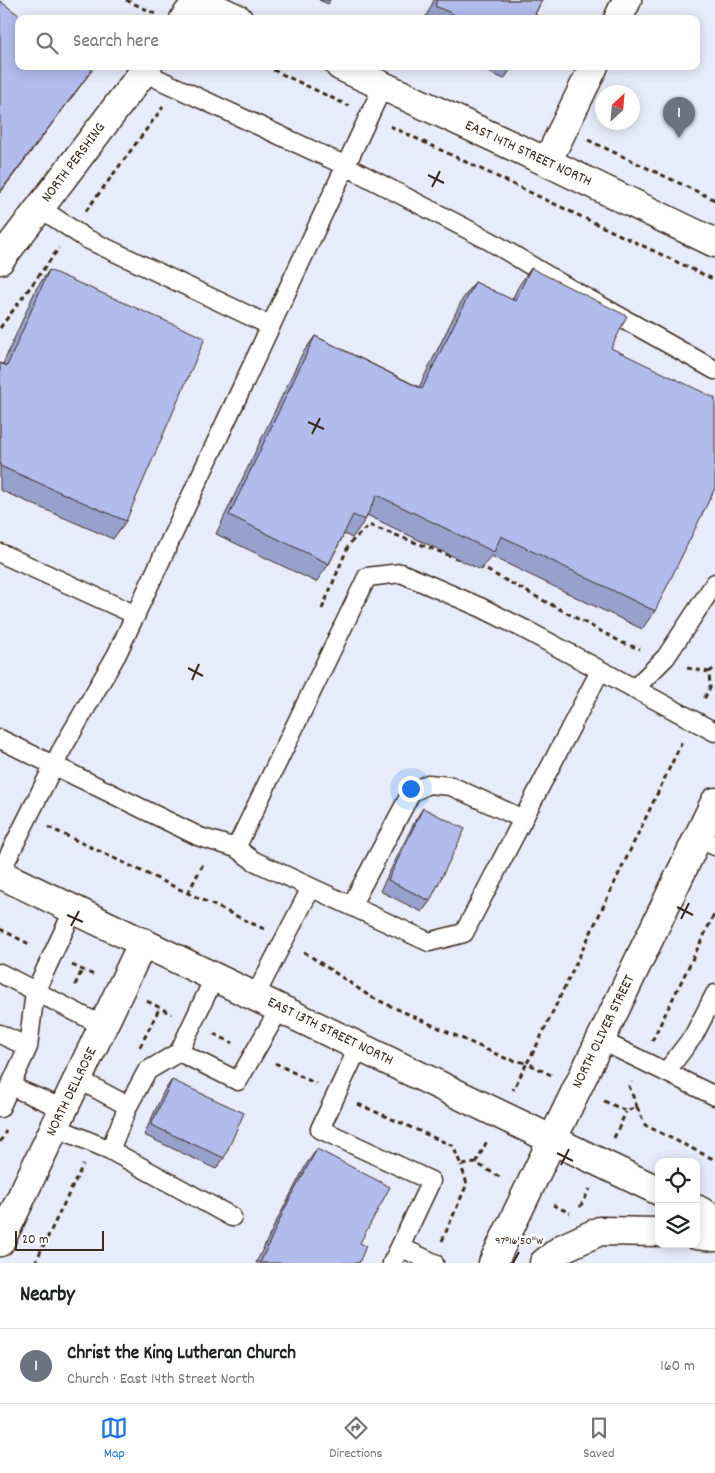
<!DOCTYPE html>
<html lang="en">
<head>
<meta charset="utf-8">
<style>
  body { margin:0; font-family:Dekko,sans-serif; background:#f2f2f2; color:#202124 }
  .controls { position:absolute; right:15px; bottom:15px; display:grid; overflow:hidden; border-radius:10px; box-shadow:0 2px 12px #0003 }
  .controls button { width:45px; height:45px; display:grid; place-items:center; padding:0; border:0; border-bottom:1px solid #e0e0e0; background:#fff; color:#202124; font:25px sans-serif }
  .compass { position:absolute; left:595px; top:85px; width:45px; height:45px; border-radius:50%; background:#fff; box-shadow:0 2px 12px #0003; rotate:26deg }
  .scale { position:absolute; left:15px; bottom:12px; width:89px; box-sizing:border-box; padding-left:5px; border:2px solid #3b2a1e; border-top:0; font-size:14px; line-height:18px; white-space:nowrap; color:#3b2a1e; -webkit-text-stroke:4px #fff; paint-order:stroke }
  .you { position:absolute; left:410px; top:788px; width:18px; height:18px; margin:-12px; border:4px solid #fff; border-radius:50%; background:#1a73e8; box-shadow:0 0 0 8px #1a73e833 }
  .badge { display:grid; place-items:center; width:32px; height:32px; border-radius:50%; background:#1a73e8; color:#fff; font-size:16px; font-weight:700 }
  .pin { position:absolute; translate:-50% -41px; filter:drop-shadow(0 1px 2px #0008) }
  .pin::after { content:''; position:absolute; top:26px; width:18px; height:15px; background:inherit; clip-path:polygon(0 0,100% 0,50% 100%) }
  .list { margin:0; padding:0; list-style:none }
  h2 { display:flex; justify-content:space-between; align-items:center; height:65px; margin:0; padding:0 20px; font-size:21px }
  h2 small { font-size:16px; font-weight:400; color:#757577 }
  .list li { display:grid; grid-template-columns:32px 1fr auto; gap:15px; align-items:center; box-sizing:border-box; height:75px; padding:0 20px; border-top:1px solid #e0e0e0 }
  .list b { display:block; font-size:19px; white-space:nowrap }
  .list p { margin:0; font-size:16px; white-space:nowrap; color:#757577 }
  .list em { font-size:16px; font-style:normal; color:#757577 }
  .icon { flex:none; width:28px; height:28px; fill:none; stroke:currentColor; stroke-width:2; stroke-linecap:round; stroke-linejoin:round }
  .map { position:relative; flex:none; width:715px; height:1263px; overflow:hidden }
  .search { position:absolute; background:#fff; box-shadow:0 2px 12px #0003; left:15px; right:15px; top:15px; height:55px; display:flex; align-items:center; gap:12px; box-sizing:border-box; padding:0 18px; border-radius:10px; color:#757577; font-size:19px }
  .sheet { height:140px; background:#fff }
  nav { display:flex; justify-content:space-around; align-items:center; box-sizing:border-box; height:70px; border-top:1px solid #e0e0e0; background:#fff; font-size:14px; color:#757577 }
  nav a { display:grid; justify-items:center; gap:2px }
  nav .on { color:#1a73e8 }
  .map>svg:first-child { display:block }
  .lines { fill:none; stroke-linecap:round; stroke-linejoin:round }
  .lane-casing { stroke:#3b2a1e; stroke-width:21 }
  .street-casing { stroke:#3b2a1e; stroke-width:31 }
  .secondary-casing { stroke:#3b2a1e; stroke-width:31 }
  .path { stroke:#3b2a1e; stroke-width:3; stroke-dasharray:5 4; stroke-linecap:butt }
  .lane { stroke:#fff; stroke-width:18 }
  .street { stroke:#fff; stroke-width:28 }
  .secondary { stroke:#fff; stroke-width:28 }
  .wall { fill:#98a1cb; stroke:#3b2a1e }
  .shaded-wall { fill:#7c83a5; stroke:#3b2a1e }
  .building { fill:#b1bbec; stroke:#3b2a1e }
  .ticks { fill:none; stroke:#3b2a1e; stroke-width:2 }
  .labels { text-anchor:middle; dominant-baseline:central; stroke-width:4.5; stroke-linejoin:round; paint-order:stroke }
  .street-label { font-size:15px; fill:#3b2a1e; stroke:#fff }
  .ticks-label { font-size:12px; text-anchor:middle; fill:#3b2a1e; stroke:#fff; stroke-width:4.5; stroke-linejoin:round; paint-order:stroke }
</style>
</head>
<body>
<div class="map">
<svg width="715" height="1263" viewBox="0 0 715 1263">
  <rect width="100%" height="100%" fill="#e8ebf9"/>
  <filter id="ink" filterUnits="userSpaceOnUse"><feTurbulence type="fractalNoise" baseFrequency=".02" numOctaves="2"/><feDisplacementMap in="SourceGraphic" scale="10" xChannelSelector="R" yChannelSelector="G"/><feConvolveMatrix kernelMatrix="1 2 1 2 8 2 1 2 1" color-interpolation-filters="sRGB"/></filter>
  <g filter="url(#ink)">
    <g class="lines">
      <defs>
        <path id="lane" d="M 143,72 L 346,166 L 490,241 L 560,283 L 715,370
          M 40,208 L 85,238 L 271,326
          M 0,553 L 136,615
          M 600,671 L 464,933 L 429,942 L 254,861 L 236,848 L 367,577 L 401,573 L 482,608 L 526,630 L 715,732
          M 634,689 L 666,657 L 715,583
          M 0,739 L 200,837 L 236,848
          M 698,838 L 715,846
          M 0,873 L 61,751 L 117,654 L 383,86
          M 351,906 L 411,793 L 428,784 L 451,786 L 523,819
          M 0,973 L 103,1026
          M 215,976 L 179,1052 L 238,1081 L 280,1008
          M 255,996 L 311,888
          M 0,1034 L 28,1047
          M 600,1040 L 715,1096
          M 359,1046 L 320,1129 L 431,1181 L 400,1247 L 434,1263
          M 666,1072 L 694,1035 L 715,994
          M 78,1079 L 128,1106 L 147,1071 L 179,1052
          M 10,1086 L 64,1109
          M 0,1108 L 28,1047 L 35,992 L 74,909
          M 55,1127 L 110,1150 L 128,1106
          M 110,1150 L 232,1217
          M 392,1263 L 400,1247"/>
        <path id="street" d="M 184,19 L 198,0 L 238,19
          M 618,19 L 627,0
          M 340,66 L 547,162 L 715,243
          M 547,162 L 594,66
          M 0,260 L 148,66
          M 0,1242 L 143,942"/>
        <path id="secondary" d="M 0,874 L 659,1191
          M 696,1209 L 715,1219
          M 696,1235 L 715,1237
          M 493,1263 L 715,802
          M 544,1263 L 563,1248 L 600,1231 L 659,1232"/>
      </defs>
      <use href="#lane" class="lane-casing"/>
      <use href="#street" class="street-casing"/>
      <use href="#secondary" class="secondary-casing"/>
      <path class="path" d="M 126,0 L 156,14
        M 265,66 L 349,106
        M 390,126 L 715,280
        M 588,140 L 715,200
        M 86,211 L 163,107
        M 0,328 L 59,248
        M 479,566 L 623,643 L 640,649
        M 322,609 L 349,544 L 369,525 L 459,559
        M 687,668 L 709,672 L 710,688 L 704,699
        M 709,672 L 715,668
        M 48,827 L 264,929
        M 188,893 L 204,862
        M 0,929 L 31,945
        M 304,952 L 371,997 L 507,1059 L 527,1063 L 513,1090
        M 72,965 L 96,976
        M 75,985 L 82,970
        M 147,1001 L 172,1014
        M 214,1034 L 233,1043
        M 652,1041 L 715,913
        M 140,1047 L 160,1007
        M 275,1063 L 316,1084
        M 551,1075 L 527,1063 L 535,1049 L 682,742
        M 604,1101 L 626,1111 L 637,1107 L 629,1086 L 632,1082
        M 358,1104 L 453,1146 L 461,1165 L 476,1163 L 503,1179
        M 637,1107 L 645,1125 L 715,1160
        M 614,1138 L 626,1112
        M 0,1142 L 6,1131
        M 476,1163 L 487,1141
        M 553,1205 L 570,1213
        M 580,1207 L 590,1189
        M 442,1241 L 467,1184 L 461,1165
        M 35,1263 L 83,1165"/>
      <use href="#lane" class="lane"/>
      <use href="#street" class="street"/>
      <use href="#secondary" class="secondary"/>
    </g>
    <path class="wall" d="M 319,0 L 330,0 L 328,4 Z
      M 434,0 L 542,0 L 535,14 L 535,19 L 425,19 Z
      M 475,66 L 513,66 L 504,79 Z
      M 531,268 L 611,348 L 655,611 L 642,629 L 491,556 L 481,570 L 367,515 L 365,520 L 352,538 L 344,534 L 329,564 L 316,582 L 216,534 L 302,354 L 315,336 L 419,387 L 462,300 L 475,282 L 512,300 L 518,287 Z
      M 49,270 L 126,521 L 113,539 L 0,490 L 0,363 L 3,364 L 36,289 Z
      M 423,808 L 430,901 L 422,912 L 380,891 L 416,819 Z
      M 172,1080 L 224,1158 L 216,1169 L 144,1135 L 164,1091 Z
      M 317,1149 L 360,1243 L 359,1263 L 256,1263 L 276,1222 L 307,1163 Z"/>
    <path class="shaded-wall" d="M 92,70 L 79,88 L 0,193 L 0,192 Z"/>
    <path class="building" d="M 437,0 L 542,0 L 535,14 L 537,15 L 535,19 L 464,19 L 435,6 Z
      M 0,1 L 24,19 L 19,19 L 19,66 L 87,66 L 92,70 L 0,192 Z
      M 531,268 L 627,316 L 611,348 L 715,398 L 715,488 L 655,611 L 501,536 L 494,552 L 377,495 L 365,520 L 353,515 L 329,564 L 229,515 L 315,336 L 422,389 L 475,282 L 515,301 Z
      M 49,270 L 205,338 L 126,521 L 0,466 L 0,363 L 7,366 Z
      M 423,808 L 465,829 L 430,901 L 388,880 Z
      M 172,1080 L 244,1113 L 224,1158 L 151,1125 Z
      M 317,1149 L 390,1187 L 360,1243 L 366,1246 L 359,1263 L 260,1263 L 285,1208 Z"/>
  </g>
  <path class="ticks" d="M 428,175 L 444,183M 432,187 L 440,171M 308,422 L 324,429M 312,434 L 320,418M 188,668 L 203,676M 192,680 L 199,664M 677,907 L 693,915M 67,915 L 83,922M 681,919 L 689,903M 71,926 L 79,911M 557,1153 L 573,1161M 561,1165 L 569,1149M 513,1263 L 519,1252"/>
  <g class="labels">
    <g class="street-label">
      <text transform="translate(528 154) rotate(25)">EAST 14TH STREET NORTH</text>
      <text transform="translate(74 163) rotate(-53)">NORTH PERSHING</text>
      <text transform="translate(330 1032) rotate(26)">EAST 13TH STREET NORTH</text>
      <text transform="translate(604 1032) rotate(-64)">NORTH OLIVER STREET</text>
      <text transform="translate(72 1092) rotate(-64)">NORTH DELLROSE</text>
    </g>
  </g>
  <g class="ticks-label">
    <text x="519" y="1244">97°16'50"W</text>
  </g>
</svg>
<div class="controls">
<button><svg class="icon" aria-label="locate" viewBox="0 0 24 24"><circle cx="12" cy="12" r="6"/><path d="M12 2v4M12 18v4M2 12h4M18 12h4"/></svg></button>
<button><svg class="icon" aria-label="layers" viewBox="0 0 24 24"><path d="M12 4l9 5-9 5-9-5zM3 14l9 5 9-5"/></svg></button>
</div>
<svg class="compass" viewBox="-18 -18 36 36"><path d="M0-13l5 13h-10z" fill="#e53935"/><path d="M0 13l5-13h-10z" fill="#757577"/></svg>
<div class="scale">20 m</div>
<div class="you"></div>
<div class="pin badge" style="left:679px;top:138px;background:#6b7280">1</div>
<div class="search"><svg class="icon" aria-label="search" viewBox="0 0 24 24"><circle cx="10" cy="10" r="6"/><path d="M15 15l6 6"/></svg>Search here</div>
</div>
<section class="sheet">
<h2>Nearby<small></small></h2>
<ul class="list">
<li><span class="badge" style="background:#6b7280">1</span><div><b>Christ the King Lutheran Church</b><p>Church · East 14th Street North</p></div><em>160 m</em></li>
</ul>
</section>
<nav>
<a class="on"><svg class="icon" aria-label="map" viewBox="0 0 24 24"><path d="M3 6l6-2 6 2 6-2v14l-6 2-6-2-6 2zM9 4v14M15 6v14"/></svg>Map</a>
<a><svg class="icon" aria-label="directions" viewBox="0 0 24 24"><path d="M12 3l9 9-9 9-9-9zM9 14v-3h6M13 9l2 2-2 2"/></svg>Directions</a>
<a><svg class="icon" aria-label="saved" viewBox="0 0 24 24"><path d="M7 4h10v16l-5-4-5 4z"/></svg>Saved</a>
</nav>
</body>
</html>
